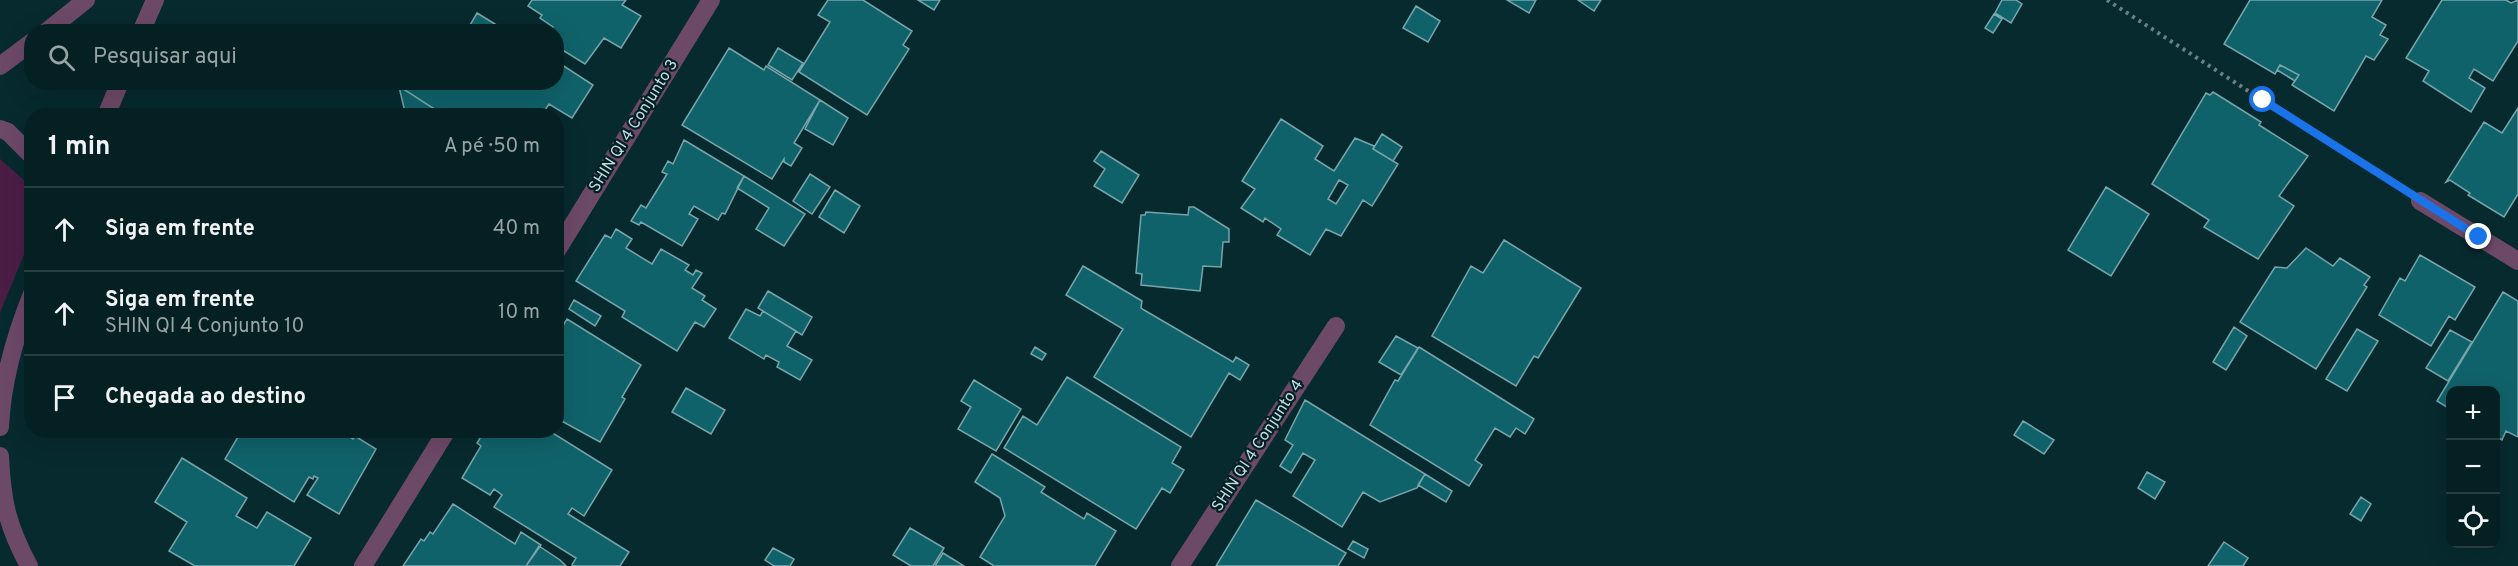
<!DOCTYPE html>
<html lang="pt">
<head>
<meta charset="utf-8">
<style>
  body { margin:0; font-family:Overpass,sans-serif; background:#132d2f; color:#f1f3f6 }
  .controls { position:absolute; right:18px; bottom:18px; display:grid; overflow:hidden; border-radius:12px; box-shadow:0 6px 24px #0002 }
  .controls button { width:54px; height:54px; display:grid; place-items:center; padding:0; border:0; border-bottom:2px solid #263e40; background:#052022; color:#f1f3f6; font:30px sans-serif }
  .stop { position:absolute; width:18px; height:18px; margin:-14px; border:4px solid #1a73e8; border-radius:50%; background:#fff }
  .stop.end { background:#1a73e8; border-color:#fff; box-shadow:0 2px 6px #0008 }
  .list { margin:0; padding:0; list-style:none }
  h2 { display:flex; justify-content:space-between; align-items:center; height:78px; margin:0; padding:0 24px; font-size:26px }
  h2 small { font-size:20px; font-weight:400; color:#97a3a5 }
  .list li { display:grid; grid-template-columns:39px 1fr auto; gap:18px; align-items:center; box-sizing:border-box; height:84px; padding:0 24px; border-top:2px solid #263e40 }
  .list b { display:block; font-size:22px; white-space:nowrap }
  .list p { margin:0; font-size:20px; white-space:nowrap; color:#97a3a5 }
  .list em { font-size:20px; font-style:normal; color:#97a3a5 }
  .icon { flex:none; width:33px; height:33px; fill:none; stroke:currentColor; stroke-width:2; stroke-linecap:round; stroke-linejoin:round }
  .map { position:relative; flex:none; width:2518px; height:566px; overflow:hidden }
  .search { position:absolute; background:#052022; box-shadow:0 6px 24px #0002; left:24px; top:24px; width:540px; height:66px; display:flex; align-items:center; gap:15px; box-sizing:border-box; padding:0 21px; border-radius:24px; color:#97a3a5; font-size:22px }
  .panel { position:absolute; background:#052022; box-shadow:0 6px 24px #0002; left:24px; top:108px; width:540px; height:330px; border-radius:24px }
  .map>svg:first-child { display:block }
  .green { fill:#4b1e46 }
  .building { fill:#10626a; stroke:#77a5aa; stroke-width:1.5; fill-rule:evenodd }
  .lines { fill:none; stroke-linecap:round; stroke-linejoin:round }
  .path { stroke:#658285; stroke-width:4; stroke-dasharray:3 4.5; stroke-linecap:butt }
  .minor { stroke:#6d4968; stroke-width:18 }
  .route { stroke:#1a73e8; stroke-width:8 }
  .labels { text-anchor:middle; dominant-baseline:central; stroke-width:4.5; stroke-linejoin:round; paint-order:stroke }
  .street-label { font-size:16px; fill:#c5dbde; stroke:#002024 }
</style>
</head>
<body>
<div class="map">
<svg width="2518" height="566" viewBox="0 0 2518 566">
  <rect width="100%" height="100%" fill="#072a2e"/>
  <path class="green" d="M 0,159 L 26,182 L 25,252 L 0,313 Z"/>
  <path class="building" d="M 532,0 L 626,0 L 622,5 L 641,16 L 621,48 L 604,38 L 585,64 L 556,46 L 556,32 L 550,32 L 553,27 L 540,18 L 542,15 L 528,6 Z
    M 828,0 L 863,0 L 912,31 L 903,45 L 909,49 L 867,115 L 799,72 L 830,22 L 818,15 Z
    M 918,0 L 940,0 L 934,10 Z
    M 1507,0 L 1536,0 L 1529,13 Z
    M 1578,0 L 1601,0 L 1594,11 Z
    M 2002,0 L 2016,0 L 2022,4 L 2011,23 L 1995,13 Z
    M 2250,0 L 2382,0 L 2372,17 L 2386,25 L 2380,35 L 2388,39 L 2374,60 L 2366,56 L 2334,111 L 2292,85 L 2299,75 L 2280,65 L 2275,74 L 2224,44 Z
    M 2442,0 L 2506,0 L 2511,3 L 2518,0 L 2518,41 L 2493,81 L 2474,69 L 2469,78 L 2485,88 L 2471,112 L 2423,81 L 2429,71 L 2406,58 Z
    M 1416,6 L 1440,21 L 1428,42 L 1403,28 Z
    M 477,13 L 508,32 L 466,32 Z
    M 1994,14 L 2002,19 L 1993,33 L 1985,28 Z
    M 729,48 L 764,70 L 766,66 L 820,100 L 794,143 L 802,148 L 791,166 L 784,162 L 784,159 L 772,179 L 682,125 Z
    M 778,48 L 803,63 L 792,80 L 768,65 Z
    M 556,61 L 593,85 L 572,118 L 549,104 L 541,116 L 445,116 L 405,90 L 409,82 L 556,82 Z
    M 2280,65 L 2299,75 L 2295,81 L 2277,70 Z
    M 399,87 L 405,90 L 445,116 L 406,116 Z
    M 2213,92 L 2261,122 L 2259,125 L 2308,156 L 2279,196 L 2294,206 L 2258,259 L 2204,227 L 2209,220 L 2152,184 L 2206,93 L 2210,95 Z
    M 820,100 L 848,118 L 833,145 L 805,129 Z
    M 2518,108 L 2518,194 L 2504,217 L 2468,195 L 2470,193 L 2450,180 L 2446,182 L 2484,122 L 2502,133 Z
    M 1281,119 L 1323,146 L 1315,159 L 1334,171 L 1355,138 L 1374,146 L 1373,149 L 1398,164 L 1372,206 L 1363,200 L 1341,236 L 1326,229 L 1310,255 L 1277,235 L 1281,229 L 1265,218 L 1263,222 L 1241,208 L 1255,189 L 1242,181 ZM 1339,180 L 1348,185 L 1336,204 L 1328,199 Z
    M 1382,134 L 1402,147 L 1393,161 L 1373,149 Z
    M 684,140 L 744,176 L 725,214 L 722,213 L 718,220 L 694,206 L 689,214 L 698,219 L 682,246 L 641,222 L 639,225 L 631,221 L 641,205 L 646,208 L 667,174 L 662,172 L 668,161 L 673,164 Z
    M 1101,151 L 1139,175 L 1122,203 L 1094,186 L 1105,169 L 1094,161 Z
    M 810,174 L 830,187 L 812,214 L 793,201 Z
    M 744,176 L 805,214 L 784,246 L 756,229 L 769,208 L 737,188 Z
    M 2106,187 L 2149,214 L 2111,276 L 2068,250 Z
    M 835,190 L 860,206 L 844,233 L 819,217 Z
    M 1189,207 L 1194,207 L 1229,229 L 1229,242 L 1223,242 L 1221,267 L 1203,266 L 1200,291 L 1141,285 L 1142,274 L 1136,273 L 1141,215 L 1145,215 L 1146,212 L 1188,215 Z
    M 616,229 L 632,239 L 626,248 L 652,264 L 661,249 L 689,265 L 685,270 L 693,275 L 696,270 L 702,273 L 692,288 L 705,296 L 702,300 L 716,309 L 704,327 L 695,322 L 677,351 L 622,317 L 625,311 L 576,281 L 605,235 L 611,238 Z
    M 1504,240 L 1581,288 L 1538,358 L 1534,356 L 1516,386 L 1432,336 L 1471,266 L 1483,273 Z
    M 2306,248 L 2333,266 L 2340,258 L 2370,277 L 2364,285 L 2367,287 L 2316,369 L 2240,322 L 2275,267 L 2287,268 Z
    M 2420,255 L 2475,287 L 2455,320 L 2449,316 L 2431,346 L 2379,315 L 2400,278 L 2405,281 Z
    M 1083,266 L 1142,301 L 1141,308 L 1144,310 L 1233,362 L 1236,357 L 1249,365 L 1240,380 L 1229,373 L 1191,437 L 1094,377 L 1123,329 L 1066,295 Z
    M 768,291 L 812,317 L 802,335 L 758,308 Z
    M 2503,292 L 2518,301 L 2518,437 L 2506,431 L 2502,440 L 2496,436 L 2496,390 L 2450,390 L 2450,409 L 2437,401 Z
    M 574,300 L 601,316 L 595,326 L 569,309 Z
    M 746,309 L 760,316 L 763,311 L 796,331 L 787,346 L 812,360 L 800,380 L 777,367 L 779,362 L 766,355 L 764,359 L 729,338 Z
    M 567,319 L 641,365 L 622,397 L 625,399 L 600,442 L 556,418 L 556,361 L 559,356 L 556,355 L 556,337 Z
    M 2234,327 L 2247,336 L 2226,370 L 2213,362 Z
    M 2357,329 L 2378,341 L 2347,391 L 2326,379 Z
    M 2450,330 L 2472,342 L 2448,381 L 2426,368 Z
    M 1396,336 L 1418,348 L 1401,375 L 1379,362 Z
    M 1035,347 L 1046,354 L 1042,360 L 1031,354 Z
    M 1419,347 L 1534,419 L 1525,434 L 1516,428 L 1510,437 L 1495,428 L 1475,460 L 1482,465 L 1469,486 L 1370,425 L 1395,380 L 1398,381 Z
    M 1067,377 L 1181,447 L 1172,463 L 1184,470 L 1170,493 L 1162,488 L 1136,529 L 1004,448 L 1023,416 L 1037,425 Z
    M 974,380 L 1021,409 L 996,451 L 958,429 L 971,407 L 961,401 Z
    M 686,388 L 725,410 L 711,434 L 672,412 Z
    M 1305,400 L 1425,474 L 1417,488 L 1380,502 L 1363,492 L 1342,527 L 1293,496 L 1315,460 L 1303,453 L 1291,473 L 1280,466 L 1293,445 L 1285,440 Z
    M 2023,421 L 2054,440 L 2044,454 L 2014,435 Z
    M 242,430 L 339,430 L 353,439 L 355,436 L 376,449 L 339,514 L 307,495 L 318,478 L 314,476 L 313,479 L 309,477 L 294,502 L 225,459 Z
    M 485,430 L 548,430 L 612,470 L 584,516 L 572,508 L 568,514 L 629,552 L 620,566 L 574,566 L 572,565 L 576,558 L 494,507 L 502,495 L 494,489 L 490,495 L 462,478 L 481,446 L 477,443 Z
    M 992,454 L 1045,487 L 1041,492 L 1084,519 L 1087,513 L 1116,531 L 1095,566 L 994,566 L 980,557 L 1005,516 L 1000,498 L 975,482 Z
    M 182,458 L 247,498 L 236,516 L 257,528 L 267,512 L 311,538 L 294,566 L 195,566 L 169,551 L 187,522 L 155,502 Z
    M 2147,472 L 2165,482 L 2155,499 L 2138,488 Z
    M 1425,474 L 1452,491 L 1446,502 L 1418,485 Z
    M 2361,497 L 2371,504 L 2361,521 L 2350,514 Z
    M 1256,500 L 1346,553 L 1338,566 L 1216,566 Z
    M 453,504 L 515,544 L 521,532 L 541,545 L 526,566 L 403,566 L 421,539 L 424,541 L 430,532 L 433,534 Z
    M 910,528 L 944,548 L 933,566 L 911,566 L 893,555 Z
    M 1353,541 L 1368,549 L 1364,558 L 1348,549 Z
    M 2224,542 L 2248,558 L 2243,566 L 2208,566 Z
    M 539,546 L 560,560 L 566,566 L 526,566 Z
    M 773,548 L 794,559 L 790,566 L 774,566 L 765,560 Z
    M 943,553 L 964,566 L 935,566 Z"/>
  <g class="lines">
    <path class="path" d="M 2107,0 L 2399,188"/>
    <path class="minor" d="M 46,32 L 86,0
      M 141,32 L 155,0
      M 0,66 L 32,42
      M 106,116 L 120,82
      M 0,129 L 8,132 L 32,156
      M 2420,201 L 2518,261
      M 556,252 L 711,0
      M 0,427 C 2,382 15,336 32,294
      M 0,456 C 2,501 7,525 29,566
      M 363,566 L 447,430
      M 1180,566 L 1336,326"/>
  </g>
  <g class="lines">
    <path class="route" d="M 2263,100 L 2479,237"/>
  </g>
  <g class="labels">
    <g class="street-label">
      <text transform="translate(634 126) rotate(-58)">SHIN QI 4 Conjunto 3</text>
      <text transform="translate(1258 446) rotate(-57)">SHIN QI 4 Conjunto 4</text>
    </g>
  </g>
</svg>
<div class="controls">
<button>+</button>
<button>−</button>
<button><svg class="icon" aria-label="locate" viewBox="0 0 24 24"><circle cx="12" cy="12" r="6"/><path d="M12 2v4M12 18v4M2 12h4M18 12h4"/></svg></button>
</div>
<div class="stop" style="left:2263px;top:100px"></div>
<div class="stop end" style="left:2479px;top:237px"></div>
<div class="search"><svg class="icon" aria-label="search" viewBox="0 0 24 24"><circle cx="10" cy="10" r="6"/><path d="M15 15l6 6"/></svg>Pesquisar aqui</div>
<section class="panel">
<h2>1 min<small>A pé · 50 m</small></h2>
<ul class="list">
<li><svg class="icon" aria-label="ahead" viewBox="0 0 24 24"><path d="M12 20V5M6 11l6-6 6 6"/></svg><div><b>Siga em frente</b></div><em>40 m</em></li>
<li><svg class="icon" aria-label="ahead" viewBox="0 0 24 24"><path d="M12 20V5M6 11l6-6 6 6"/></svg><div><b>Siga em frente</b><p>SHIN QI 4 Conjunto 10</p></div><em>10 m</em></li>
<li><svg class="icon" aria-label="arrive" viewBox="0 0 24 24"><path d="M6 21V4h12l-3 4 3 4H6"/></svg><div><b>Chegada ao destino</b></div></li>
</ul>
</section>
</div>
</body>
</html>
